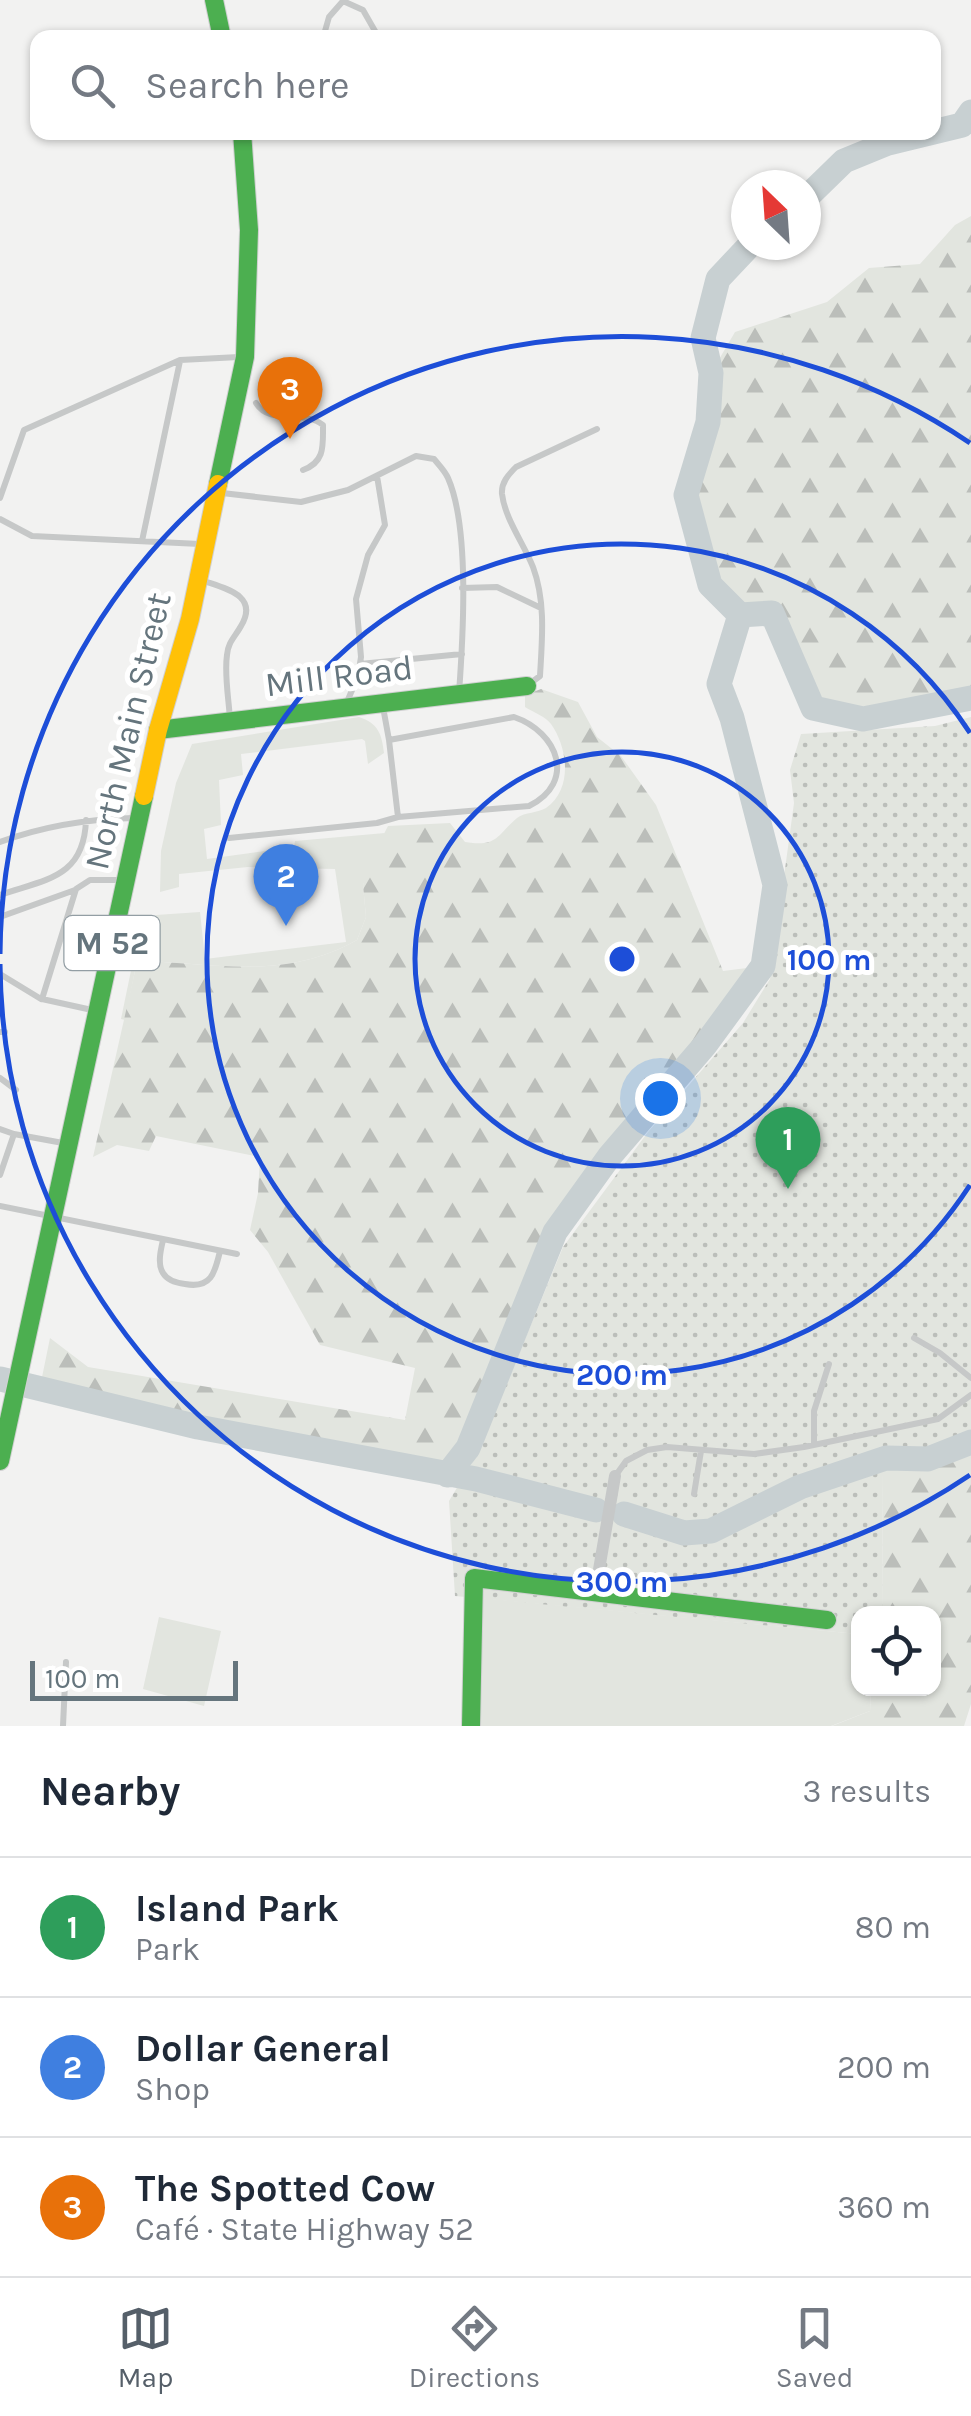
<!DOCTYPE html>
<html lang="en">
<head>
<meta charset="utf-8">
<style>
  body { margin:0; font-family:Karla,sans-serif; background:#f2f2f3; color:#1f2937 }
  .controls { position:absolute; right:30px; bottom:30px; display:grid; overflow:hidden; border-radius:20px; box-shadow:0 2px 8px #0004 }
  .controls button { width:90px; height:90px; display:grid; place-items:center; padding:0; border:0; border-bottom:2px solid #e0e1e3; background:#fff; color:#1f2937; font:50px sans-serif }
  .compass { position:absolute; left:731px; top:170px; width:90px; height:90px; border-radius:50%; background:#fff; box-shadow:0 2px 8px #0004; rotate:335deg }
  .scale { position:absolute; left:30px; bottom:25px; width:208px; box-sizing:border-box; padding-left:10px; border:5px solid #65757d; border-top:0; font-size:28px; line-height:35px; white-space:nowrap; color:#65757d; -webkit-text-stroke:8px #fff; paint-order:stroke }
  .you { position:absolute; left:660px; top:1098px; width:35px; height:35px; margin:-25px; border:8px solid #fff; border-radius:50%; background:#1a73e8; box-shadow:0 0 0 15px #1a73e833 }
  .badge { display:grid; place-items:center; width:65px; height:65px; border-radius:50%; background:#555f69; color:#fff; font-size:32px; font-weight:700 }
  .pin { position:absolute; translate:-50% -82px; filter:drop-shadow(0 2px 5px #0008) }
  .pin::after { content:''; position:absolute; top:52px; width:35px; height:30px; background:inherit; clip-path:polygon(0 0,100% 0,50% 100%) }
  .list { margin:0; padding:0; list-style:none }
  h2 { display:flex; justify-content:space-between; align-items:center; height:130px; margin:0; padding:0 40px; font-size:42px }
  h2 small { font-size:32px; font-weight:400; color:#747a83 }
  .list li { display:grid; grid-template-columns:65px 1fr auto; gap:30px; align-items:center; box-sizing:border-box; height:140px; padding:0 40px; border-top:2px solid #e0e1e3 }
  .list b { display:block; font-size:38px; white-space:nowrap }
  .list p { margin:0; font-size:32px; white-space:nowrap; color:#747a83 }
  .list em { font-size:32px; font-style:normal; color:#747a83 }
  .icon { flex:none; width:55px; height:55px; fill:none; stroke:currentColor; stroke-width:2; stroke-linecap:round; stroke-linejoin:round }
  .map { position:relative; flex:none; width:971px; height:1726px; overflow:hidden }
  .search { position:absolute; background:#fff; box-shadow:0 2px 8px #0004; left:30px; right:30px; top:30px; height:110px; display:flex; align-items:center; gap:25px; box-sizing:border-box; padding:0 35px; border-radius:20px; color:#747a83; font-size:38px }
  .sheet { height:550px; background:#fff }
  nav { display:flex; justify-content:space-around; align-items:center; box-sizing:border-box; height:140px; border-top:2px solid #e0e1e3; background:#fff; font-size:28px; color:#747a83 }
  nav a { display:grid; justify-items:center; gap:5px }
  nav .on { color:#555f69 }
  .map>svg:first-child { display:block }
  .grass { fill:#e2e5df }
  .forest { fill:url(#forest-firs) }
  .park { fill:url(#park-dots) }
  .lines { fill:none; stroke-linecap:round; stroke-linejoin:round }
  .river { stroke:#c8d0d2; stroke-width:25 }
  .fast-casing { stroke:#d0d0d1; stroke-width:20 }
  .slow-casing { stroke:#d0d0d1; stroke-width:20 }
  .lane { stroke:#c6c8c8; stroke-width:6 }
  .street { stroke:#c6c8c8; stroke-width:12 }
  .fast { stroke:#4caf50; stroke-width:18 }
  .slow { stroke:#ffc107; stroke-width:18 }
  .ring { fill:none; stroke:#1d4ed8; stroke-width:5 }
  .labels { text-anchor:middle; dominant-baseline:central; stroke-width:10; stroke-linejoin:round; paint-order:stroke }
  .shield { fill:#fff; stroke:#939ea4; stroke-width:2.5 }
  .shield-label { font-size:32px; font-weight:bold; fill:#65757d }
  .street-label { font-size:35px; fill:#65757d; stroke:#fff }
  .centre { fill:#1d4ed8; stroke:#fff; stroke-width:5 }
  .ring-label { font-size:30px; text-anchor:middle; font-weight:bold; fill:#1d4ed8; stroke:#fff; stroke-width:10; stroke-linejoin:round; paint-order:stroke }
</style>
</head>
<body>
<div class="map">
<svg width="971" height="1726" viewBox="0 0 971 1726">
  <defs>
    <pattern id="forest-firs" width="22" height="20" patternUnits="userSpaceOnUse" patternTransform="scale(2.5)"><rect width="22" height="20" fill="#e2e5df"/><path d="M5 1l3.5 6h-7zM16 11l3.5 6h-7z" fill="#bbbeba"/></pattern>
    <pattern id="park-dots" width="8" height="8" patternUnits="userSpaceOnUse" patternTransform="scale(2.5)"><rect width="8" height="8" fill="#e2e5df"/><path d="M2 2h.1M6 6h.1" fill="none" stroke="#bbbeba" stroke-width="1.8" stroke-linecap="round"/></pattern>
  </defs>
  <rect width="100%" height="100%" fill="#f2f2f1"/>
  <path class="grass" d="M 359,717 C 378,723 382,734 384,753 L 368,764 L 365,741 L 362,739 L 241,754 L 243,775 L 219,780 L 221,825 L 204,829 L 207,859 L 294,847 L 295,841 L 385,833 L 363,885 L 366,917 L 357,940 C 287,979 223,965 147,961 L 135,971 L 125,1020 L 121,1019 L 134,956 L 156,915 L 200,912 L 205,959 L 346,942 L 335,869 L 248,867 L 179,874 L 179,887 L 160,892 L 161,851 L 176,783 L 192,744 Z
    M 482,1598 L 858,1634 L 858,1688 L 871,1689 L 870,1711 L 831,1726 L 481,1726 Z
    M 159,1617 L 221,1631 L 204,1706 L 143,1689 Z"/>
  <path class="forest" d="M 971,216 L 971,698 L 863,719 L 813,708 L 772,613 L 740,615 L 710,585 L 686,495 L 708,422 L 711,373 L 735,332 L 827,302 L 869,268 L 920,264 L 955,225 Z
    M 541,689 L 578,702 L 597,737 L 621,756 L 656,805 L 723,971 L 763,966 L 705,1045 L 609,1157 L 555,1232 L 468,1448 L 448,1475 L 198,1427 L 40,1387 L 50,1338 L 88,1367 L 405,1420 L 415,1368 L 320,1345 L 268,1252 L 250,1230 L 258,1193 L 260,1157 L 156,1136 L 149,1151 L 117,1145 L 93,1157 L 135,971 L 147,961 C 223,965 287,979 357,940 L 366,917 L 363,885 L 371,859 L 388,826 L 450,823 L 465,842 C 498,847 496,836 517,818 C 525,812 538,813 546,808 C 573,789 568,748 551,724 C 546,717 533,712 525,707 L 525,695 Z
    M 971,1442 L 971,1704 L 964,1726 L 832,1726 L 870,1711 L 871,1689 L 934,1688 L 934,1614 L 883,1613 L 882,1471 L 886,1458 L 928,1459 Z"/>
  <path class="park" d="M 971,717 L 971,1432 L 882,1471 L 883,1613 L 858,1614 L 858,1634 L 455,1596 L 449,1501 L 479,1451 L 563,1247 L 648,1132 L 743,1023 L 770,979 L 794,803 L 790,770 L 801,734 L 935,726 Z"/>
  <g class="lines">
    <path class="river" d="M 806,198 L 844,161 L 888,143 L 962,125 L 971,112
      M 740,615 L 710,585 L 686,495 L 708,422 L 711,373 L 703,338 L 718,279 L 750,245
      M 740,615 L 772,613 L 813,708 L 863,719 L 971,698
      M 0,1379 L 198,1427 L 476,1479 L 596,1510
      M 447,1475 L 468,1448 L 555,1232 L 609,1157 L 705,1045 L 763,966 L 775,885 L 732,718 L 719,684 L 740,615
      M 624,1514 L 684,1533 L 711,1531 L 800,1487 L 886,1458 L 928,1459 L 971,1442"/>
    <defs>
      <path id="fast" d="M 214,0 L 222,38
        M 218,484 L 245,357 L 249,230 L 242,132
        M 158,730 L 527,686
        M 0,1461 L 144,796
        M 471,1726 L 474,1578 L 827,1620"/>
      <path id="slow" d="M 144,796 L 158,730 L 190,619 L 218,484"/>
    </defs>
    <use href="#fast" class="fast-casing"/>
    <use href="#slow" class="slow-casing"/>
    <path class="lane" d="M 343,1 L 363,10 L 379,38
      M 323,38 L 329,17 L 343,1
      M 256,403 C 270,426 303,409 323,425 C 323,446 325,462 303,470
      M 222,493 L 301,502 L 348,490 L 416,456 L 434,459 C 439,465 445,471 448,478 C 470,528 463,638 459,693
      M 0,498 L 24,430 L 180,360 L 239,357
      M 0,519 L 32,536 L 200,544
      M 142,541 L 180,361
      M 204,581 C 227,589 259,596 241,626 C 235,637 228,642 227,655 C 224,675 229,700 230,720
      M 462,588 L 497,587 L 541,608
      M 360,664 L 462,654
      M 528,685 L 540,676 C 542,640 546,602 533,567 C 524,544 505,519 502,494 C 501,483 508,475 516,467 L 597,429
      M 347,702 L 358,676 L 361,657 L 356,599 L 368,555 L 385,525 L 377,476
      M 383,707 L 389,740
      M 229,838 L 377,823 L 398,817 L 529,806 C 577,782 558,732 514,717 L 389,740 L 398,817
      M 0,842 C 44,826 86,819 133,818
      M 0,895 C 46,879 84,878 86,820
      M 0,917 L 75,890
      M 0,974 L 41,999
      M 92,1010 L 42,999 L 76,889 L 90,880 L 119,880
      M 0,1032 L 5,1032
      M 0,1078 L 16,1090
      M 0,1129 L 14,1134
      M 0,1175 L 14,1134 L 63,1143
      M 0,1206 L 237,1254
      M 163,1240 C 161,1249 157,1264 163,1273 C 167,1280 177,1283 185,1284 C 211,1289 215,1273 220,1251
      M 914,1338 L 940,1353 L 971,1378
      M 814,1445 L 814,1411 L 829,1364
      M 616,1475 L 626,1461 L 647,1450 L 667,1447 L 754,1454 L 804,1447 L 938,1419 L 971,1395
      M 694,1494 L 701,1451
      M 63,1726 L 66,1662"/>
    <path class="street" d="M 595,1593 L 615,1476"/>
    <use href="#fast" class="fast"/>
    <use href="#slow" class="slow"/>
  </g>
  <g class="ring">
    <circle cx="622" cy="959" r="207"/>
    <path d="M970 1185A415 415 0 1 1 970 733"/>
    <path d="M970 1475A622 622 0 0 1 0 964M0 954A622 622 0 0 1 970 443"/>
  </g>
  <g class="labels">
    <rect class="shield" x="64.5" y="916" width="95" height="54" rx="8"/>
    <g class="shield-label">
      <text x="112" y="943">M 52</text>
    </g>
    <g class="street-label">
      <text transform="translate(339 676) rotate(-7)">Mill Road</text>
      <text transform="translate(128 731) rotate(-77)">North Main Street</text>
    </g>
  </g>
  <circle cx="622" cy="959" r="15" class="centre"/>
  <g class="ring-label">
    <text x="829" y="970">100 m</text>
    <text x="622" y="1385">200 m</text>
    <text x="622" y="1592">300 m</text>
  </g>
</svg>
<div class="controls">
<button><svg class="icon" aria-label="locate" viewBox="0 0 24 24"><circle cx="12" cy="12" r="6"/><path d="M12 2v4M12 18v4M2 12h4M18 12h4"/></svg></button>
</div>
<svg class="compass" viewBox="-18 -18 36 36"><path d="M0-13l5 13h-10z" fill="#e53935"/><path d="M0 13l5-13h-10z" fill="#747a83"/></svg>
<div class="scale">100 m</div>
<div class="you"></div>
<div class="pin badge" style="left:788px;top:1189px;background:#2e9e5b">1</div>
<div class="pin badge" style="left:286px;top:926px;background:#3f7fe0">2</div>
<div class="pin badge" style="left:290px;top:439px;background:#e8710a">3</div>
<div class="search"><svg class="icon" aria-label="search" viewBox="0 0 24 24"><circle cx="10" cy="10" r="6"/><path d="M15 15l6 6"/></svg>Search here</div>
</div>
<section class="sheet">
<h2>Nearby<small>3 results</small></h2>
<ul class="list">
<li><span class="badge" style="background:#2e9e5b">1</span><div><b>Island Park</b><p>Park</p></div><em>80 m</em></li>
<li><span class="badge" style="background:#3f7fe0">2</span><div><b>Dollar General</b><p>Shop</p></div><em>200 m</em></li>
<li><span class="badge" style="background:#e8710a">3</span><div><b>The Spotted Cow</b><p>Café · State Highway 52</p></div><em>360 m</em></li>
</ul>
</section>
<nav>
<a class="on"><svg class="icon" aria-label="map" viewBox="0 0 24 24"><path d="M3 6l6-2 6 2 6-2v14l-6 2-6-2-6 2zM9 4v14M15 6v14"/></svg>Map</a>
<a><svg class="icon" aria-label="directions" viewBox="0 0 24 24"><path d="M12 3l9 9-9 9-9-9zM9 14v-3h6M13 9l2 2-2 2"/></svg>Directions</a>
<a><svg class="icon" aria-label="saved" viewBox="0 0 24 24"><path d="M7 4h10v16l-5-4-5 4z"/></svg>Saved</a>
</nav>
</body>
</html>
